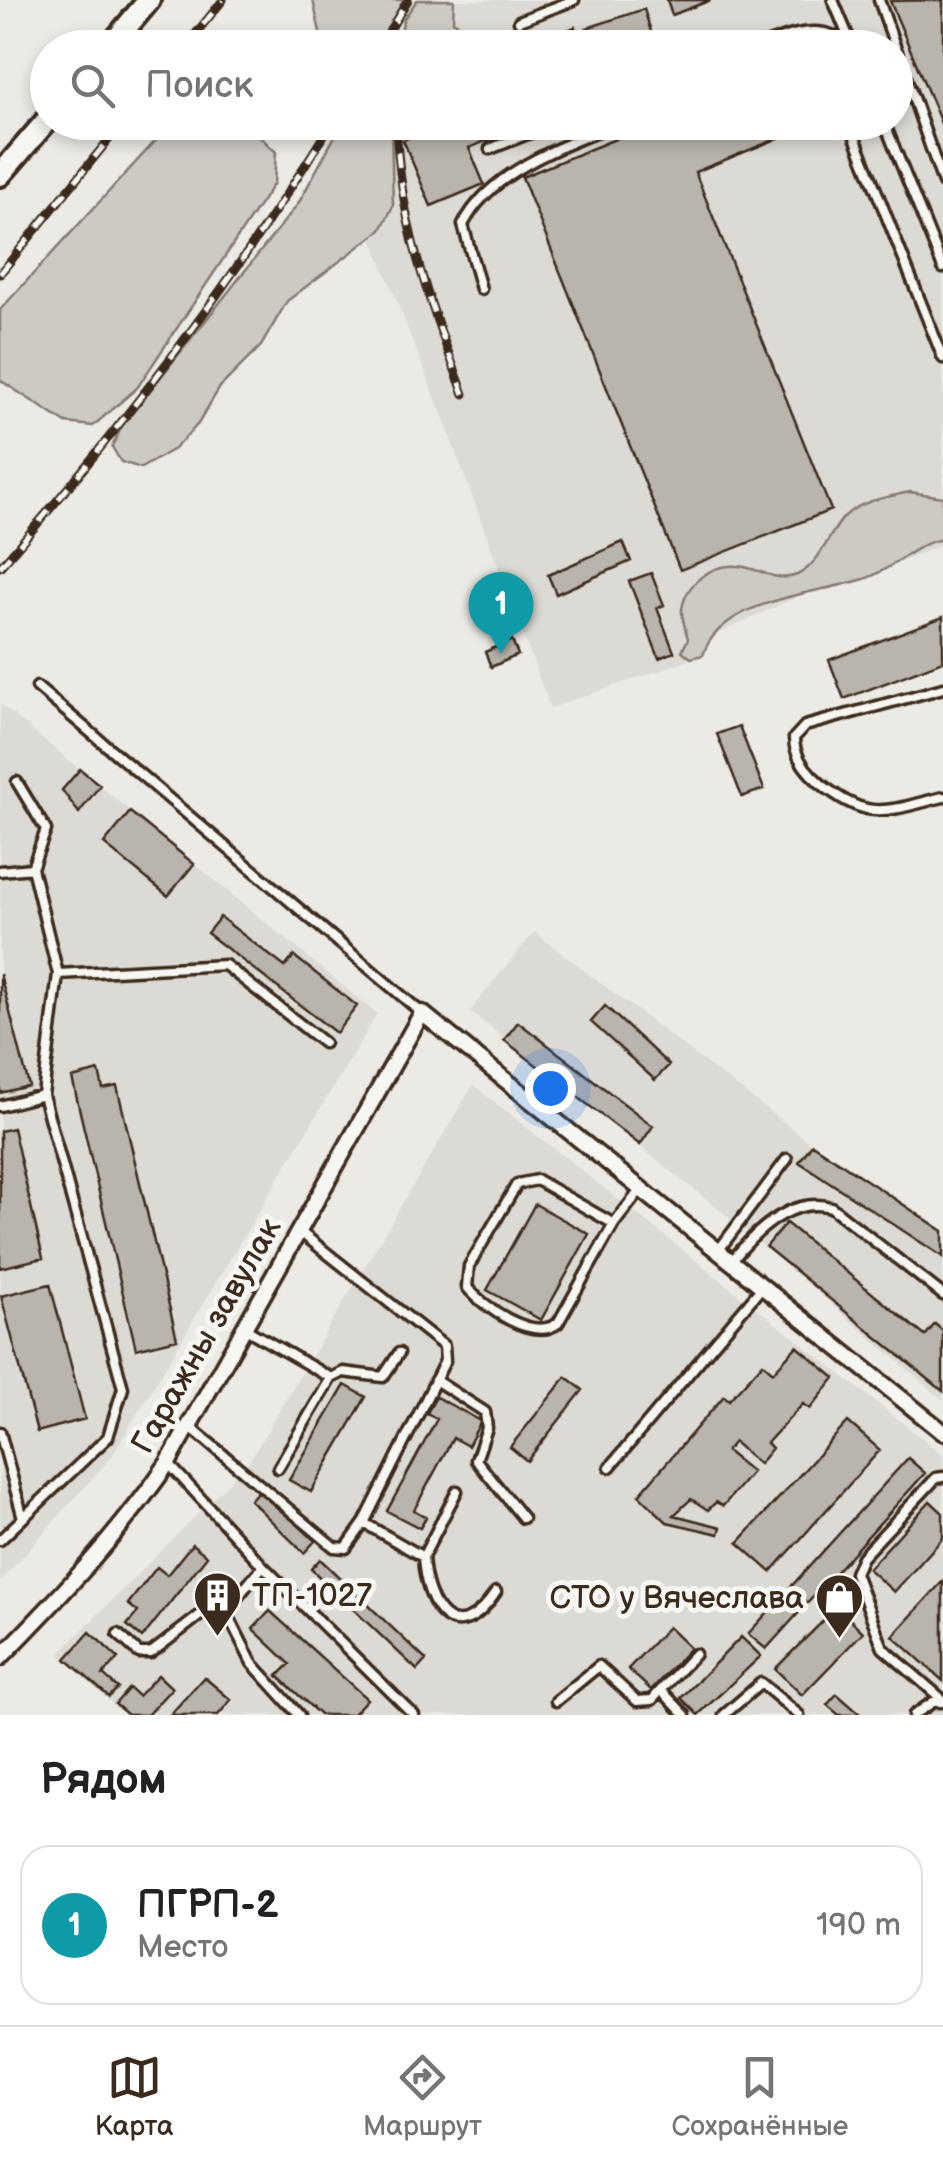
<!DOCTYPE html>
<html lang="ru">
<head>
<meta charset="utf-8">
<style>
  body { margin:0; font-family:"Balsamiq Sans",sans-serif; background:#f2f2f2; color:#202124 }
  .you { position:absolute; left:550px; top:1088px; width:35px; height:35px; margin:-25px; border:8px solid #fff; border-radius:50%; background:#1a73e8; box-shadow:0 0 0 15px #1a73e833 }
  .badge { display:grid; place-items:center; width:65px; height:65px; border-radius:50%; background:#3b2a1e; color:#fff; font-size:32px; font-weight:700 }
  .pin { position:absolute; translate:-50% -82px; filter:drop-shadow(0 2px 5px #0008) }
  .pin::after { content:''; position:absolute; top:52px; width:35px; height:30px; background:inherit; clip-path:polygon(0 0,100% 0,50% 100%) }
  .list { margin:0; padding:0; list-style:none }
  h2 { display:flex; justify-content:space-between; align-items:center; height:130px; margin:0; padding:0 40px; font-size:42px }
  h2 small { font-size:32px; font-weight:400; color:#757577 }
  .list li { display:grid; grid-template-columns:65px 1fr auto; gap:30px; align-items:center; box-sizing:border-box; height:160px; margin:0 20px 20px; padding:0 20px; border:2px solid #e0e0e0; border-radius:30px }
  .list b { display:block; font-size:38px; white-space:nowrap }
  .list p { margin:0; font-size:32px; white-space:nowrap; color:#757577 }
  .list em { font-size:32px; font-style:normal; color:#757577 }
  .icon { flex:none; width:55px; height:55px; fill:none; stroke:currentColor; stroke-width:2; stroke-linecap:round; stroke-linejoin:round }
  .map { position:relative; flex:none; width:943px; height:1715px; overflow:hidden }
  .search { position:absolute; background:#fff; box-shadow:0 5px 15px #0003; left:30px; right:30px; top:30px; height:110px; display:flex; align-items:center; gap:25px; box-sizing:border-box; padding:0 35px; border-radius:55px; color:#757577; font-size:38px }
  .sheet { height:310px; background:#fff }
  nav { display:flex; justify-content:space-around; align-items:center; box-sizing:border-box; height:140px; border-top:2px solid #e0e0e0; background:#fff; font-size:28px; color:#757577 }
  nav a { display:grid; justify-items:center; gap:5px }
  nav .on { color:#3b2a1e }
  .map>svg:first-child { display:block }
  .built { fill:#dcdad4 }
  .green { fill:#cdcac4; stroke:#847a71; stroke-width:2.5 }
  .building { fill:#bab4ae; stroke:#3b2a1e; stroke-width:2.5 }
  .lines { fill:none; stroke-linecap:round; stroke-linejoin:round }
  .lane-casing { stroke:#3b2a1e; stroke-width:15 }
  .street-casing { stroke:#3b2a1e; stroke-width:21 }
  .secondary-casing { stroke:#3b2a1e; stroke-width:28 }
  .lane { stroke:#f6f6f2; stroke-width:8 }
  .street { stroke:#f6f6f2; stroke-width:14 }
  .secondary { stroke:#f6f6f2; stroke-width:20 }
  .rail-casing { stroke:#3b2a1e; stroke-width:9 }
  .rail { stroke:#f6f6f2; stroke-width:5; stroke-dasharray:15; stroke-linecap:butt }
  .labels { text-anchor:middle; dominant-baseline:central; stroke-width:10; stroke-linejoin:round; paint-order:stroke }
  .street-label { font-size:32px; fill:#3b2a1e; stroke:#f6f6f2 }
  .poi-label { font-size:32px; fill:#3b2a1e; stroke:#f6f6f2; text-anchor:start }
</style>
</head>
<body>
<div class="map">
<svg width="943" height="1715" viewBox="0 0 943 1715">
  <rect width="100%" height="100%" fill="#ebeae5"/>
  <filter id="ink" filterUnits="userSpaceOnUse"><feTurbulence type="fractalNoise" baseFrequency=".01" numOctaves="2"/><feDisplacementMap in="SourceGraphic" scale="20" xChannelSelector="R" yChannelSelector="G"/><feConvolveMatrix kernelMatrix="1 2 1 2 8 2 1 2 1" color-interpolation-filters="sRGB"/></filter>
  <g filter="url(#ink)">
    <path class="built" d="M 436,0 L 943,0 L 943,544 L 859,580 L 853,571 L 702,641 L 707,654 L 550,708 L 444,420 L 341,160 L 363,123 L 896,122 L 896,48 L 408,47 Z
      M 0,704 L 377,1014 L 112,1456 L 0,1582 Z
      M 534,932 L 812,1144 L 943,1231 L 943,1400 L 745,1230 L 470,1011 Z
      M 473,1085 L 943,1455 L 943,1715 L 125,1715 L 59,1654 L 248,1463 Z"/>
    <path class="green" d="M 313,0 L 404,0 L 375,48 L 323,47 Z
      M 417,0 L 454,0 L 453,21 L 485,41 L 485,47 L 399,47 L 403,20 Z
      M 172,123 L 252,123 L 255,132 L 276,152 L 274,183 L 137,388 L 93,426 L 66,423 L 0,380 L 0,310 Z
      M 342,123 L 391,123 L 393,206 L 381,230 L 287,301 L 261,346 L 220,387 L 198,424 L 174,449 L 141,468 L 121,462 L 112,447 L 122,426 L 298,204 Z
      M 910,492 L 943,497 L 943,539 C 915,543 894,569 867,578 C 818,595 722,597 703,655 L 691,658 L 682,651 L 688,639 C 686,630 681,617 682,609 C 686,583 712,563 738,566 C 758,567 777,584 797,575 C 821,564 828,533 845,516 C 861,500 889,497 910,492 Z"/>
    <path class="building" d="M 667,0 L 711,0 L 672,15 Z
      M 943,0 L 943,128 L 890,1 Z
      M 644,9 L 652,35 L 614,48 L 593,48 L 587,28 Z
      M 575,27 L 581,42 L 567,48 L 525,48 Z
      M 428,122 L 531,122 L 469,148 L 484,184 L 431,206 L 403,140 L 431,129 Z
      M 657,122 L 799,122 L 801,129 L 695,172 L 831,510 L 680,570 L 522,177 Z
      M 623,542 L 631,561 L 556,594 L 548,575 Z
      M 651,573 L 664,605 L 657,608 L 674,652 L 659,658 L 629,581 Z
      M 943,617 L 943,661 L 844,699 L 829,660 Z
      M 512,640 L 518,655 L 491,667 L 485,652 Z
      M 739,726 L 764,789 L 742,797 L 717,734 Z
      M 80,769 L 100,785 L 79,813 L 62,790 Z
      M 130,812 L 194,864 L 168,896 L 104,844 Z
      M 220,917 L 285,967 L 294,956 L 357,1006 L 336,1033 L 207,933 Z
      M 0,974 L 29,1086 L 0,1093 Z
      M 605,1006 L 669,1065 L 655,1080 L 591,1022 Z
      M 518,1022 L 653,1126 L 640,1145 L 504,1040 Z
      M 99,1071 L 103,1089 L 117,1086 L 177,1339 L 136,1349 L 72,1078 Z
      M 13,1128 L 43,1258 L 0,1268 L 0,1131 Z
      M 812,1144 L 943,1231 L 943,1257 L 799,1162 Z
      M 535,1204 L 589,1234 L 541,1320 L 487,1290 Z
      M 786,1223 L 925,1336 L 935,1324 L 943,1331 L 943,1391 L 766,1247 Z
      M 50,1284 L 85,1419 L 37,1432 L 1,1296 Z
      M 797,1346 L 835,1378 L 810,1409 L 803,1404 L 767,1443 L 772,1448 L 759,1464 L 734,1442 L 726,1451 L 752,1472 L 723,1506 L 716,1502 L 708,1510 L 691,1499 L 674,1515 L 721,1527 L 719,1534 L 667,1522 L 639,1495 L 724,1396 L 729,1400 L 763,1363 L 773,1372 Z
      M 566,1377 L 583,1390 L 527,1461 L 510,1447 Z
      M 345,1385 L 366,1397 L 311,1492 L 289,1480 Z
      M 436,1397 L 481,1421 L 468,1446 L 453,1438 L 414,1510 L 426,1517 L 420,1528 L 387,1511 L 437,1419 L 427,1413 Z
      M 848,1422 L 880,1450 L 771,1572 L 738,1543 Z
      M 908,1458 L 925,1473 L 766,1649 L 748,1634 Z
      M 261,1488 L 315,1541 L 304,1553 L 250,1500 Z
      M 930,1501 L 943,1513 L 943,1538 L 894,1592 L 868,1569 Z
      M 192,1544 L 207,1556 L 142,1638 L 127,1625 L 138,1612 L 128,1604 L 157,1567 L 167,1575 Z
      M 320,1559 L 426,1660 L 417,1670 L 311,1569 Z
      M 943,1581 L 943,1681 L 893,1636 Z
      M 837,1607 L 863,1632 L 802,1695 L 775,1669 Z
      M 270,1611 L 367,1699 L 352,1715 L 320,1715 L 278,1676 L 290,1664 L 253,1629 Z
      M 668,1627 L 690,1648 L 651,1690 L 628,1669 Z
      M 90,1632 L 118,1658 L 103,1675 L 118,1688 L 109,1697 L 66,1659 Z
      M 741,1637 L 761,1656 L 698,1715 L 681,1698 Z
      M 158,1675 L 172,1688 L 147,1715 L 128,1715 L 115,1704 L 129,1688 L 138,1696 Z
      M 204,1677 L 231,1700 L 218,1715 L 170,1715 Z
      M 837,1694 L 861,1715 L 839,1715 L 827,1705 Z"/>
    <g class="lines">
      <defs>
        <path id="lane" d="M 833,0 L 853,48
          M 879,0 L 943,183
          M 519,21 L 574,0
          M 756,48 C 785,36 826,19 849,48
          M 849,122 L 943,358
          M 884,122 L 943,268
          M 490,149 L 558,122
          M 481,289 L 463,225 C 490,170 569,143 623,122
          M 37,687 L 422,1013
          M 943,688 L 805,726 L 794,738 C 794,756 806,771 820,783 C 869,823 886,811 943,797
          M 32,868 L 58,974 L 225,965 L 324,1043
          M 0,871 L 32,868 L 46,830 L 17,782
          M 0,1106 L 43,1095
          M 614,1224 L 537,1180 L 517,1184 L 469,1266 L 467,1287 C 484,1308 534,1342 558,1323 L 614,1224 L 641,1189
          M 299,1231 L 444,1346 L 445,1361 L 364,1523 L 423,1557 L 457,1491
          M 718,1251 L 787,1159
          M 731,1262 C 754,1233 790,1196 831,1207 L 943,1295
          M 244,1328 L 331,1378 L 278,1468
          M 331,1378 L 343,1372 L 383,1377 L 399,1353
          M 435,1380 L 485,1412 L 487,1428 L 476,1460 L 523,1518
          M 189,1426 L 334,1547 L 346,1548 L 364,1523
          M 0,1432 L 23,1518 L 108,1437 L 123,1388 L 43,1095 L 58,974
          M 168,1463 L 263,1566 L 414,1715
          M 610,1467 L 762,1287
          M 943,1477 L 936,1478 L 862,1557 L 855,1573 L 883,1648 L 943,1700
          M 0,1540 L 23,1518
          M 423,1557 C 426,1609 456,1652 496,1592
          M 263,1566 L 226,1611 L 252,1663 L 299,1715
          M 118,1634 L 139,1653 L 151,1653 L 203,1613 L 226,1611
          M 661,1690 L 695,1654
          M 556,1701 L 599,1666 L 637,1701 L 652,1700 L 661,1690 L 685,1715
          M 724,1715 L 761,1683 L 799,1715
          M 914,1715 L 933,1702 L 943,1702"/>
        <path id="street" d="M 0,1658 C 61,1596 119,1534 168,1463 L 422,1013 L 943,1432"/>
        <path id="secondary" d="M 109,48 L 149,0
          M 0,175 L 48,119"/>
      </defs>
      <use href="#lane" class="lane-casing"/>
      <use href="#street" class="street-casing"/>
      <use href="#secondary" class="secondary-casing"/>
      <use href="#lane" class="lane"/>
      <use href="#street" class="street"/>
      <use href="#secondary" class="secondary"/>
      <defs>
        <path id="rail" d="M 184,48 L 223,0
          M 379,48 L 408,0
          M 396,122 C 400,227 428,298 464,394
          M 0,274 L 123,122
          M 0,567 C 119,432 238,276 332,122"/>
      </defs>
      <use href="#rail" class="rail-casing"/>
      <use href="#rail" class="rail"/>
    </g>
  </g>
  <defs>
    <symbol id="building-pin" viewBox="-11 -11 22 30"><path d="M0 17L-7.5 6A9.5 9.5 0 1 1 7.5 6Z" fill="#3b2a1e" stroke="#f6f6f2"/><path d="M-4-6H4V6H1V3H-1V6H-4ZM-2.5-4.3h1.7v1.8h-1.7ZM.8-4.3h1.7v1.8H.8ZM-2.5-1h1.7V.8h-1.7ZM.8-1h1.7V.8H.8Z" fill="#fff"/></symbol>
    <symbol id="shop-pin" viewBox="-11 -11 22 30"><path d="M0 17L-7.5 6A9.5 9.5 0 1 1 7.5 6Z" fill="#3b2a1e" stroke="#f6f6f2"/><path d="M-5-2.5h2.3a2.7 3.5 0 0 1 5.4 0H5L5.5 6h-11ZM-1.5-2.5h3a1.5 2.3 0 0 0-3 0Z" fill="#fff"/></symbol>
  </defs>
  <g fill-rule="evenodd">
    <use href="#building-pin" x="190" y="1568" width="55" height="75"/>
    <use href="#shop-pin" x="812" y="1570" width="55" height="75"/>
  </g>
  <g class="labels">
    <g class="street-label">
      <text transform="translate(207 1336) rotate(-60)">Гаражны завулак</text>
    </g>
    <g class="poi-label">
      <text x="252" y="1596">ТП-1027</text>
      <text x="804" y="1598" text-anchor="end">СТО у Вячеслава</text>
    </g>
  </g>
</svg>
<div class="you"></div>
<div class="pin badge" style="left:501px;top:654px;background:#0f9aa8">1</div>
<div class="search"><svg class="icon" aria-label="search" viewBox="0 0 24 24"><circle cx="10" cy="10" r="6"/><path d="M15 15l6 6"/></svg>Поиск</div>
</div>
<section class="sheet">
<h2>Рядом<small></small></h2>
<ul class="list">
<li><span class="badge" style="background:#0f9aa8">1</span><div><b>ПГРП-2</b><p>Место</p></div><em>190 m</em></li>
</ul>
</section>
<nav>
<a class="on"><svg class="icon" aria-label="map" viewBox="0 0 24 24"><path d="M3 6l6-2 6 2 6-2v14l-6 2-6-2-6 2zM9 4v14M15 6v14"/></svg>Карта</a>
<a><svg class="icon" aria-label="directions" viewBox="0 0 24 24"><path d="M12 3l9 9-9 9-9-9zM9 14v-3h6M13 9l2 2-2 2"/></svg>Маршрут</a>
<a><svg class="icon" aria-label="saved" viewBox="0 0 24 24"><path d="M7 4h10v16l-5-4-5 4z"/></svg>Сохранённые</a>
</nav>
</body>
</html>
